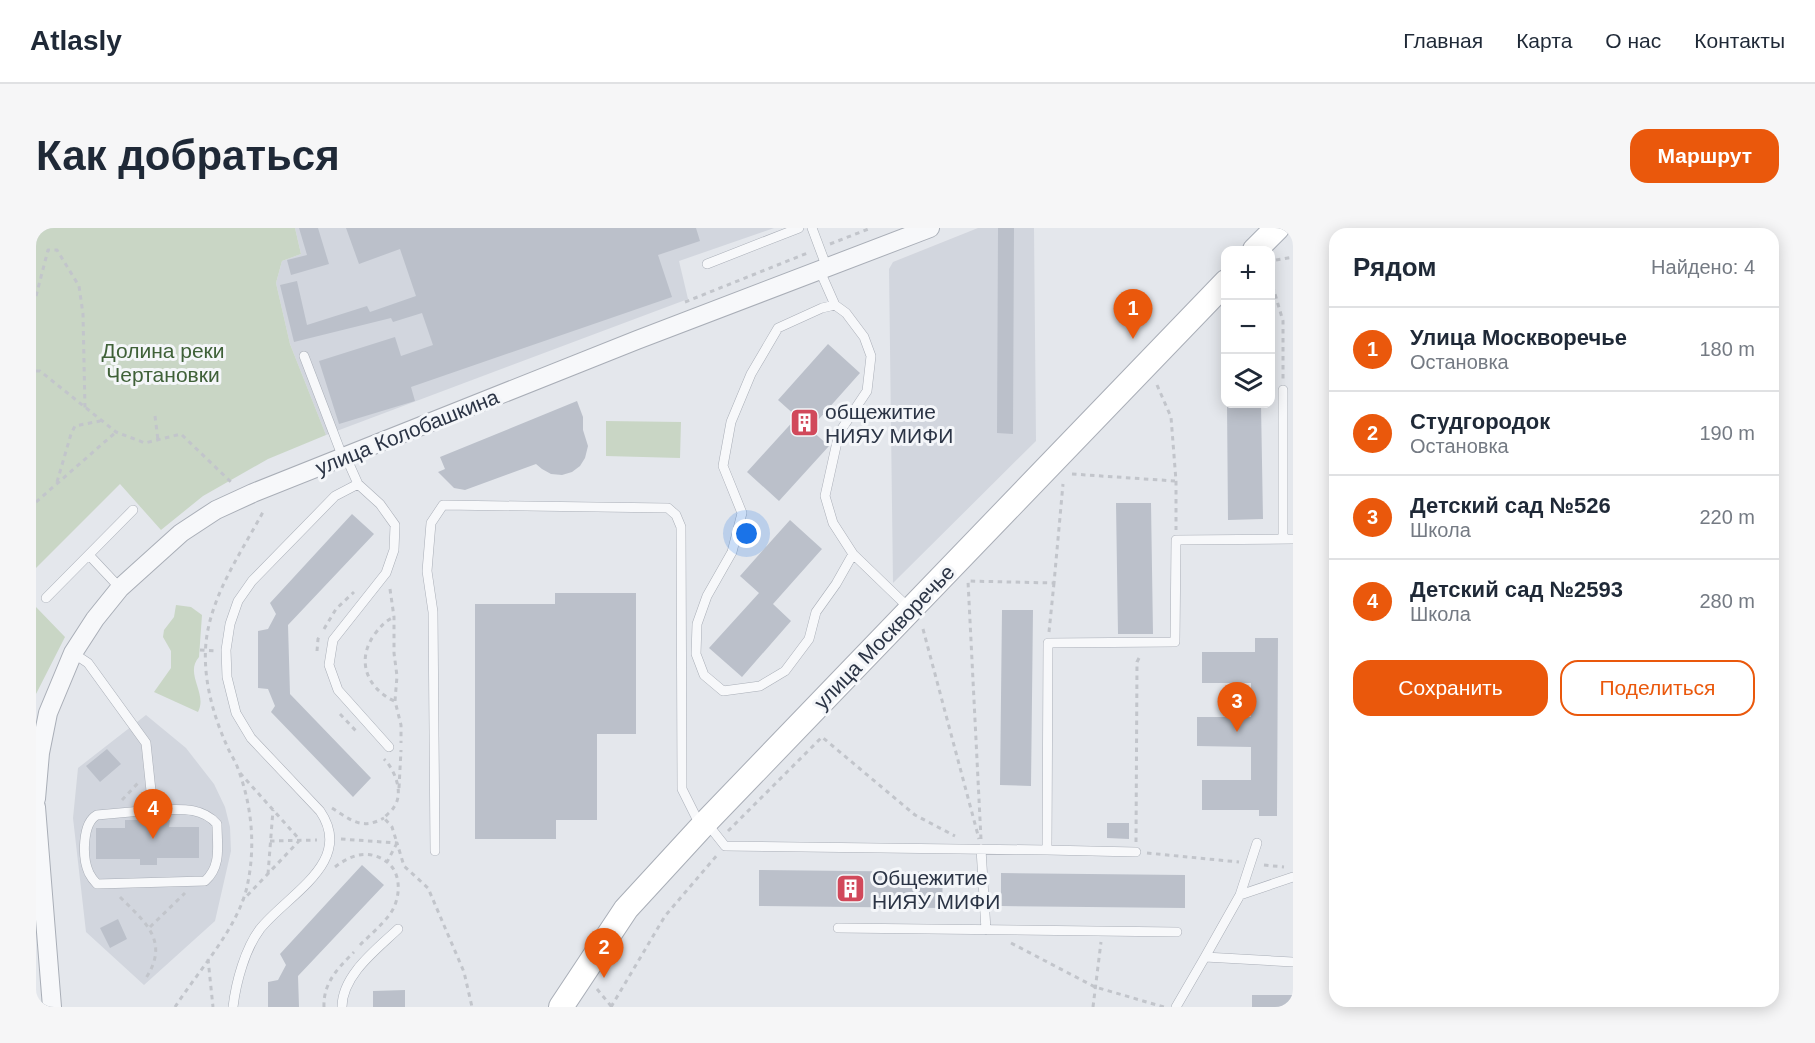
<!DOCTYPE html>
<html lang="ru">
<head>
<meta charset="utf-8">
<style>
  body { margin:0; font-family:Helvetica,sans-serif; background:#f6f6f7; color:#1f2937 }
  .controls { position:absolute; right:18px; top:18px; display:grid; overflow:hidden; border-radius:12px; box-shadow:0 3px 15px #0003 }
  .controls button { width:54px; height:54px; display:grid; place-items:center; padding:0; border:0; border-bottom:2px solid #e0e1e3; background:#fff; color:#1f2937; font:30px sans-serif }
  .you { position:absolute; left:711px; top:306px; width:21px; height:21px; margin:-15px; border:4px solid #fff; border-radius:50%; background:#1a73e8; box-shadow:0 0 0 9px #1a73e833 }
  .badge { display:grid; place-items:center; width:39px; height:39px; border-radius:50%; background:#ea580c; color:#fff; font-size:20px; font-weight:700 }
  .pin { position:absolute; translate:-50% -50px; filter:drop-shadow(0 2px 3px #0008) }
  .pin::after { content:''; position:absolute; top:32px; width:21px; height:18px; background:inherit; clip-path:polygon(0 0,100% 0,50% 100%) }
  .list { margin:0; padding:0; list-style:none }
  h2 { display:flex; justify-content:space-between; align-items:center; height:78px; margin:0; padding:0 24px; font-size:26px }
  h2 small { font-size:20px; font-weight:400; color:#747a83 }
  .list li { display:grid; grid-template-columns:39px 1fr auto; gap:18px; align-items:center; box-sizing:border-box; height:84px; padding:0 24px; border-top:2px solid #e0e1e3 }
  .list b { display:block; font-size:22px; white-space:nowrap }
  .list p { margin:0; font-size:20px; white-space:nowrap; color:#747a83 }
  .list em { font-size:20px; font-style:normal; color:#747a83 }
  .actions { display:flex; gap:12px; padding:18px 24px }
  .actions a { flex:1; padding:14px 0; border:2px solid #ea580c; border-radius:18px; text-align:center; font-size:21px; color:#ea580c }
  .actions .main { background:#ea580c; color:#fff }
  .icon { flex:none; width:33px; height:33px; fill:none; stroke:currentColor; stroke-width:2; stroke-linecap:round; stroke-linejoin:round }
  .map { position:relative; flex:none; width:1257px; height:779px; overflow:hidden; border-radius:18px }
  header { display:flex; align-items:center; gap:36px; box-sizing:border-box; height:84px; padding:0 30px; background:#fff; border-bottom:2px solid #e0e1e3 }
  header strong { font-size:28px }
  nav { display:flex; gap:33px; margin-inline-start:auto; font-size:21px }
  .intro { display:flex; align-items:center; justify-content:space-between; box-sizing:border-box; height:144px; padding:0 36px }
  h1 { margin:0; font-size:42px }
  .button { padding:15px 27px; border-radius:18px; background:#ea580c; color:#fff; font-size:21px; font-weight:700 }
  main { display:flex; gap:36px; padding:0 36px }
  aside { flex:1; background:#fff; border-radius:18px; box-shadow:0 3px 15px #0003 }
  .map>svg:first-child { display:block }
  .built { fill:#d2d6de }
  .green { fill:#c9d6c5 }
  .building { fill:#bbc0ca }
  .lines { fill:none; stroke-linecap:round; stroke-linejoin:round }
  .service-casing { stroke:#a9aeb7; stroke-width:10 }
  .minor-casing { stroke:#a9aeb7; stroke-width:20 }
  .secondary-casing { stroke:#a9aeb7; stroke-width:26 }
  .path { stroke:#c2c5cb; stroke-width:3; stroke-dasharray:4.5 4.5; stroke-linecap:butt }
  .service { stroke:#f7f8fa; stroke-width:9 }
  .minor { stroke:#f7f8fa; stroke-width:18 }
  .secondary { stroke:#fff; stroke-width:24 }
  .labels { text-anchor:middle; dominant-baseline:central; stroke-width:6; stroke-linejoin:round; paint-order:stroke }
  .park-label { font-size:21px; fill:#3f6138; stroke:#f4f6f9 }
  .poi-label { font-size:21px; fill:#2b3445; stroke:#f4f6f9; text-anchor:start }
  .street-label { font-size:21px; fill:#2b3445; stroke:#f4f6f9 }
</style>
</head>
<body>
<header>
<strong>Atlasly</strong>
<nav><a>Главная</a><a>Карта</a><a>О нас</a><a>Контакты</a></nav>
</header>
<div class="intro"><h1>Как добраться</h1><a class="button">Маршрут</a></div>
<main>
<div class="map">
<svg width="1257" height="779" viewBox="0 0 1257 779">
  <rect width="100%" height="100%" fill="#e4e7ec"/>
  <path class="built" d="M 259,0 L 738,0 L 643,33 L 652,71 L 290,207 L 254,116 L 240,55 L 246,33 L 265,26 Z
    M 942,0 L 998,0 L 1000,213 L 857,355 L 853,41 L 857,34 Z
    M 110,487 L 150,520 L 178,556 L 189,579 L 194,599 L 195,623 L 179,693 L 108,757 L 50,704 L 37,590 L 42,540 Z"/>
  <path class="green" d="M 0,0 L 259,0 L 265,26 L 246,33 L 240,55 L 254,116 L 290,207 L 232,231 L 167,268 L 125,302 L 84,256 L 0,340 Z
    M 570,193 L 645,194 L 644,230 L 570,228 Z
    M 140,377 L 155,379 L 166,387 L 163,429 C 148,446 172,465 162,484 L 118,464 L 135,440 L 135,423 L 127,409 L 128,402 L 138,389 Z
    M 0,379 L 29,409 L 0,466 Z"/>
  <path class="building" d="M 263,0 L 282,0 L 293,36 L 255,47 L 251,32 L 271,27 Z
    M 310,0 L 660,0 L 664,13 L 622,27 L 636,69 L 375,159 L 379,173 L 303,196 L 283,133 L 359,109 L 365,128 L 397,117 L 386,85 L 357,94 L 355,90 L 258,114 L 244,57 L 261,53 L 271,97 L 331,78 L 334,84 L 380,68 L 364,21 L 323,36 Z
    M 962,0 L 978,0 L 977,206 L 961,205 Z
    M 792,116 L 824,145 L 774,201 L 793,218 L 743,273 L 711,244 L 761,189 L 742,172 Z
    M 541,173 L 547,189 L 547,202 L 552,218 L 549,230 L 544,238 L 536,244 L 526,247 L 515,246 L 506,241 L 500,236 L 429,262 L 418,260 L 402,244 L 409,241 L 404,229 Z
    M 1191,176 L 1225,176 L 1227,291 L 1192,292 Z
    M 1080,275 L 1115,275 L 1117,406 L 1082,406 Z
    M 316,286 L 338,306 L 252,397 L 254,466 L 335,550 L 317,569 L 235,484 L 239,478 L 232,461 L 222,460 L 222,403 L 232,401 L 240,386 L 234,375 Z
    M 754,292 L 786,321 L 737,376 L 755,393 L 706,449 L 673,420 L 723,365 L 704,348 Z
    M 519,365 L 600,365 L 600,506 L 561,506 L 561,592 L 520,592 L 520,611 L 439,611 L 439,376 L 519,376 Z
    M 966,382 L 997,382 L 995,558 L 964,557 Z
    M 1219,410 L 1242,410 L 1241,588 L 1223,588 L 1223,582 L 1166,582 L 1166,552 L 1215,552 L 1215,519 L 1161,518 L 1161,489 L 1215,489 L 1215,455 L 1166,455 L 1166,424 L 1219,424 Z
    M 71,521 L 85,536 L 64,554 L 50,538 Z
    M 89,592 L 134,592 L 133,599 L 163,599 L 163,630 L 121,630 L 121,637 L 104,637 L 104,631 L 60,631 L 60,600 L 89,600 Z
    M 1071,595 L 1093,595 L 1093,611 L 1071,610 Z
    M 326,637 L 348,657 L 262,748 L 263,779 L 232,779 L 232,754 L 242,752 L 250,737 L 244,726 Z
    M 723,642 L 907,644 L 906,680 L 723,678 Z
    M 965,645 L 1149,647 L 1149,680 L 965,678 Z
    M 82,691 L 91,711 L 74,720 L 64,700 Z
    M 369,762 L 369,779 L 337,779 L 337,763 Z
    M 1216,767 L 1257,767 L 1257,779 L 1216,779 Z"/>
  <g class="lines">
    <defs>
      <path id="service" d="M 776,0 L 791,40
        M 671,36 L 763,0
        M 784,43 L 799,77
        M 799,77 L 810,85 L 828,109 L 835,128 L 831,163 L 803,205 L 789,268 L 797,295 L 817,326 L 800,356 L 780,384 L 773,411 L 749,443 L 724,458 L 687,463 L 668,447 L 660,426 L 661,396 L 671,368 L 696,324 L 706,285 L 687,238 L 695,194 L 715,146 L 742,100 L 786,80 Z
        M 268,128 L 307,230
        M 322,256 L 344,276 L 359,297 L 358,322 L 350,345 L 297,412 L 293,437 L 302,462 L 353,519
        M 1247,311 L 1247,162
        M 817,326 L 873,380
        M 53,327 L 84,360
        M 10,370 L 97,282
        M 37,425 L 52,435 L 110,515 L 117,582
        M 117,582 C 140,582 164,577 181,596 C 181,617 186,638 169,653 L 61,656 C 58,653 55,649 53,645 C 46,630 46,595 61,587 Z
        M 670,594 L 689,618 L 1011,622 L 1012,415 L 1139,414 L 1140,312 L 1257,311
        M 945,621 L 950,702
        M 1011,622 L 1100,624
        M 399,623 L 397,384 L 391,343 L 395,295 L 407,277 L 632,280 L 640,287 L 645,299 L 646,561 L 664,597
        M 1204,667 L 1221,615
        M 802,700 L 1141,704
        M 1169,729 L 1204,667 L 1257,649
        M 197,779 C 200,754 209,721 224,701 C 252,666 319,634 284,583 L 215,510 L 200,485 L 191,449 L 190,422 L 194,396 L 202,373 L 216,353 L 299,268 L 322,256 L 310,229
        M 306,779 C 306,747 341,721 362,701
        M 1140,779 L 1169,729 L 1257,734"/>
      <path id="minor" d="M 0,571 L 4,525 L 12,485 L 37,425 L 59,391 L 84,360 L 145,305 L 180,282 L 217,265 L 601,112 L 894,0
        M 0,579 L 16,779"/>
      <path id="secondary" d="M 1219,22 L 1241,0
        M 525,779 L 590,681 L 670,594 L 1190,54"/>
    </defs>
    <use href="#service" class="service-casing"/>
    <use href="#minor" class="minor-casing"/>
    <use href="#secondary" class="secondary-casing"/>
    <path class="path" d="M 794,16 L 835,0
      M 1240,32 L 1257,29
      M 1234,49 L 1247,93 L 1247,151
      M 0,68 L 12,22 L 21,22 L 43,58 L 47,86 L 49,181
      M 649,74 L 774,24
      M 0,143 L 4,143 L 80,204 L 109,215 L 145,206 L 197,256
      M 1121,157 L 1135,189 L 1140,253 L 1140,302
      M 119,188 L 122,212
      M 1036,246 L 1139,253
      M 21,254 L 35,206 L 39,198 L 64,193
      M 0,274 L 80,204
      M 354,361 L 358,389 L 358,425 L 361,448 L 359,473 L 365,497 L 365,515
      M 288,401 L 300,381 L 318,364
      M 887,401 L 943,611
      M 1013,404 L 1018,355
      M 164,422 L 180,423
      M 281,423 L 282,411 L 285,406
      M 358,473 C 331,460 320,433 338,407 C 344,399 349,393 358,389
      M 304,486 L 320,503
      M 204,545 L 264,612 L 206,673
      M 363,560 L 365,522
      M 86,572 L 102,555
      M 296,580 C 316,593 326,602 348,590
      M 692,603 L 786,509 L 879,587 L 919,608
      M 305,611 L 361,615 L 368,638 L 392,660 L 428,744 L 436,779
      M 945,611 L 932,353 L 1018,355 L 1027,256
      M 234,613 L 281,612
      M 1100,614 L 1101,434 L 1105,426
      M 1111,625 L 1203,634
      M 1228,637 L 1248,639
      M 299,639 C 316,626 333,621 351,634
      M 232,646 L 237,582
      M 84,669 C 109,694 134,713 110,750
      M 114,699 L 149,665
      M 975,715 L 1059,759 L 1128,779
      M 324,717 C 334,707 346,697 354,686 C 365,671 366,645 351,634 L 361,615 L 356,599 L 348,590 C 351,586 356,583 358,579 C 368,565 359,542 348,531
      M 172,731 L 177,779
      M 561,761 L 575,778
      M 139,779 C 163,742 201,701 211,659 C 220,618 216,577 201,538 C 198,531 194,525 191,518 C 176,485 165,444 171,407 C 178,363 206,323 227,284
      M 288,779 C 287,755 302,740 318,724
      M 575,779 L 629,688 L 682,626
      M 1057,779 L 1065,714"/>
    <use href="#service" class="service"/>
    <use href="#minor" class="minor"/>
    <use href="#secondary" class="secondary"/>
  </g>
  <defs>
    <symbol id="building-square" viewBox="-11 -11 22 22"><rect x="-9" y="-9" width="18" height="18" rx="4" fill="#d1495b" stroke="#f4f6f9"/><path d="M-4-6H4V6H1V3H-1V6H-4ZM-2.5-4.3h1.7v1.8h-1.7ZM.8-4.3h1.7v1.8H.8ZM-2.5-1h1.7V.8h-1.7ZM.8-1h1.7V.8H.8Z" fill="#fff"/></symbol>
  </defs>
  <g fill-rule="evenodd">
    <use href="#building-square" x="752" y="178" width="33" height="33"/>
    <use href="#building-square" x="798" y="644" width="33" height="33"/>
  </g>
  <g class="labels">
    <g class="park-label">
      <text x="127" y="122">Долина реки<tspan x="127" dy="24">Чертановки</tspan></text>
    </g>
    <g class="poi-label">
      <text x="789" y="183">общежитие<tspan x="789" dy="24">НИЯУ МИФИ</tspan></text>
      <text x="836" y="649">Общежитие<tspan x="836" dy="24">НИЯУ МИФИ</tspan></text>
    </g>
    <g class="street-label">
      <text transform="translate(371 204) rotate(-22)">улица Колобашкина</text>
      <text transform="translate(848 409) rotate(-46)">улица Москворечье</text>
    </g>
  </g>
</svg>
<div class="controls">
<button>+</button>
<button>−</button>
<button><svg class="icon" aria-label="layers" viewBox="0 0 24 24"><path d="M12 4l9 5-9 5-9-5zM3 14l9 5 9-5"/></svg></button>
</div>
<div class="you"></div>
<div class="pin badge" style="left:1097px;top:111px">1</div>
<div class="pin badge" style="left:568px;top:750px">2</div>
<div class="pin badge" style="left:1201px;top:504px">3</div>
<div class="pin badge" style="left:117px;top:611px">4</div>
</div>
<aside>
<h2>Рядом<small>Найдено: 4</small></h2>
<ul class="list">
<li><span class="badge">1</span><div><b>Улица Москворечье</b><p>Остановка</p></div><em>180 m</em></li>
<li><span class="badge">2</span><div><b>Студгородок</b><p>Остановка</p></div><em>190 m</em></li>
<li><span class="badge">3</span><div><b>Детский сад №526</b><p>Школа</p></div><em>220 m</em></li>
<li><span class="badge">4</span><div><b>Детский сад №2593</b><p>Школа</p></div><em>280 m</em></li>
</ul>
<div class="actions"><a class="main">Сохранить</a><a>Поделиться</a></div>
</aside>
</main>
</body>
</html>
